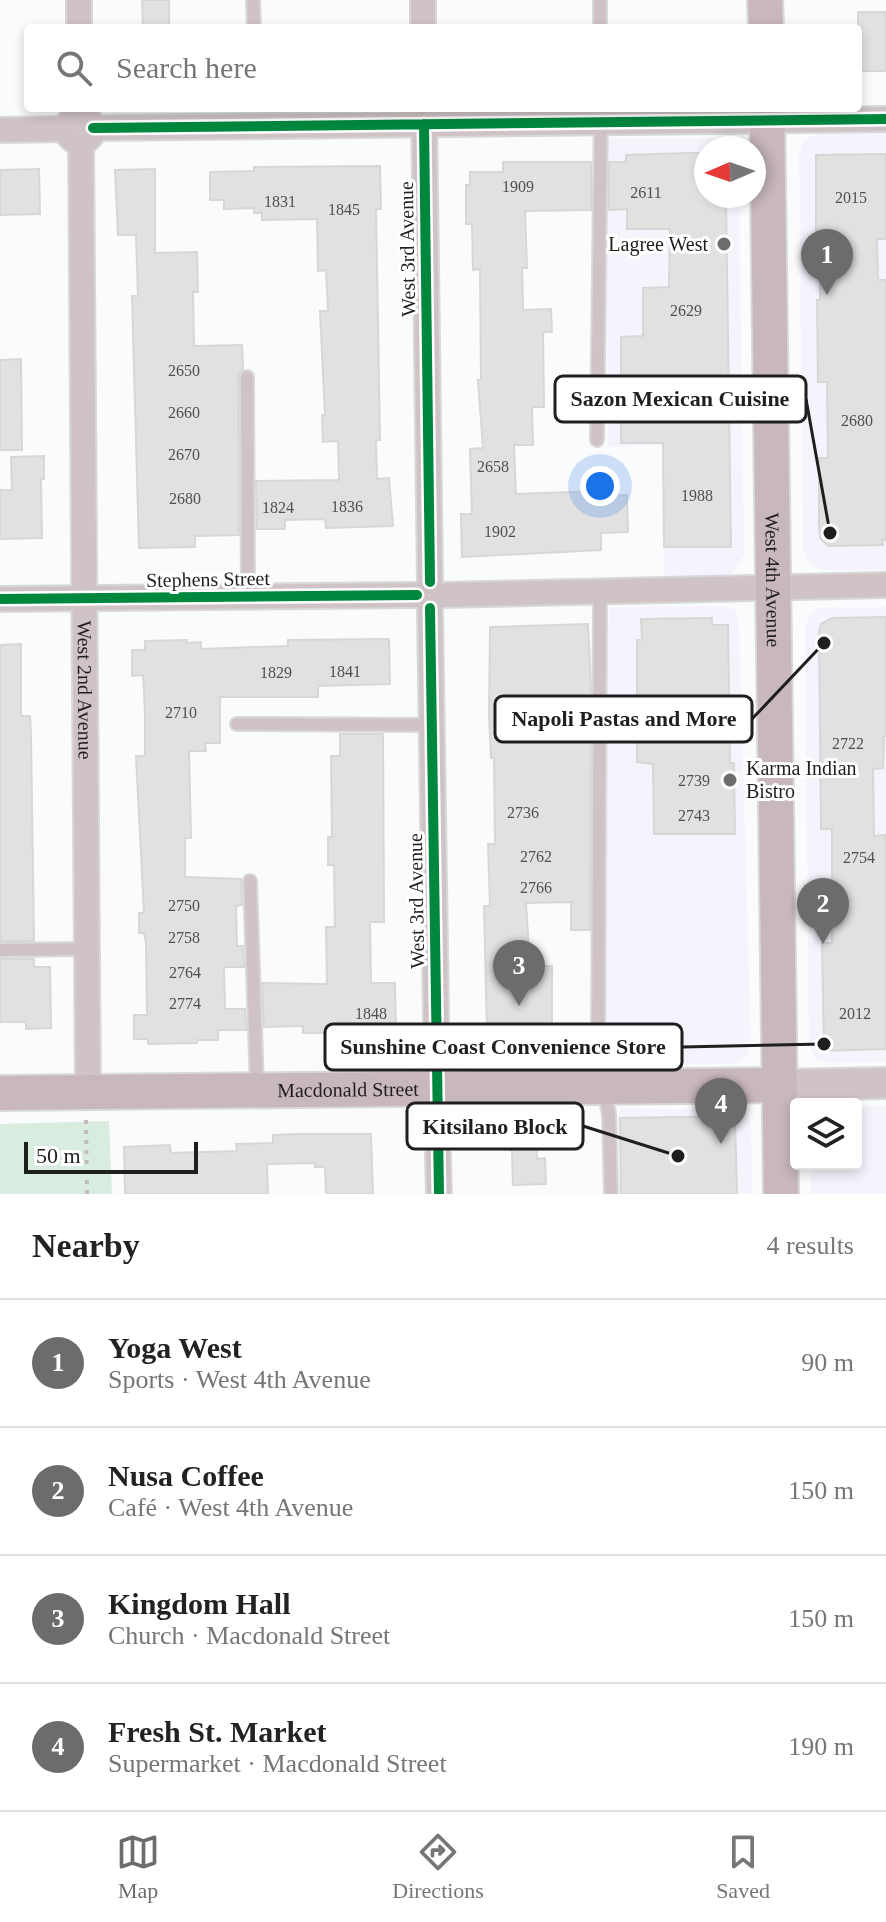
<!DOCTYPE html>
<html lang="en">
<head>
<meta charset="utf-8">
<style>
  body { margin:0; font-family:Georgia,serif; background:#f6f6f6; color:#222 }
  .controls { position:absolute; right:24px; bottom:24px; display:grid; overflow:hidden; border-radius:8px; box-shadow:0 4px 12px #0003 }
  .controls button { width:72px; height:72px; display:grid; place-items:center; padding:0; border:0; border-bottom:2px solid #e0e0e0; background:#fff; color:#222; font:40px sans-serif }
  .compass { position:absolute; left:694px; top:136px; width:72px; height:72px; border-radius:50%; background:#fff; box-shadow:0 4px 12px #0003; rotate:268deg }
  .scale { position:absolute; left:24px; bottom:20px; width:174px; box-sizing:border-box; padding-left:8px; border:4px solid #1f1f20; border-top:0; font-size:22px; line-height:28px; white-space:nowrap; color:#1f1f20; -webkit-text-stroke:6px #fff; paint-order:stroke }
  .you { position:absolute; left:600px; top:486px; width:28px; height:28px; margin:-20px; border:6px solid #fff; border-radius:50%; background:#1a73e8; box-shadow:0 0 0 12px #1a73e833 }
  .badge { display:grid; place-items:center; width:52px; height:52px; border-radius:50%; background:#6c6c6d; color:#fff; font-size:26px; font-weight:700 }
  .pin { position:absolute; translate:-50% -66px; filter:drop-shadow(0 2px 4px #0008) }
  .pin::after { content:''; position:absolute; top:42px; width:28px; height:24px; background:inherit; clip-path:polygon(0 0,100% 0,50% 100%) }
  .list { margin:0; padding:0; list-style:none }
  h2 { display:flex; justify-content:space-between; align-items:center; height:104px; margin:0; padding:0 32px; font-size:34px }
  h2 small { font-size:26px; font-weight:400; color:#767676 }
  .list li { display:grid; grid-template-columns:52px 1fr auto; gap:24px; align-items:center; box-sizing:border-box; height:128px; padding:0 32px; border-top:2px solid #e0e0e0 }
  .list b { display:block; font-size:30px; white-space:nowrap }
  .list p { margin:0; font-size:26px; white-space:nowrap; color:#767676 }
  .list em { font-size:26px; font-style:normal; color:#767676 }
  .icon { flex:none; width:44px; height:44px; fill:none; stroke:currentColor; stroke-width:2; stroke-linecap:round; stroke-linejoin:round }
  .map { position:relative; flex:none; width:886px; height:1194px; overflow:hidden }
  .search { position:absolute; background:#fff; box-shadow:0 4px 12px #0003; left:24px; right:24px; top:24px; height:88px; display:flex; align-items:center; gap:20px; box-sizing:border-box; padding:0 28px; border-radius:8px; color:#767676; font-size:30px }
  .sheet { height:616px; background:#fff }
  nav { display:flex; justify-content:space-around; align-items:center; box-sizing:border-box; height:112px; border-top:2px solid #e0e0e0; background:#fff; font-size:22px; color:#767676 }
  nav a { display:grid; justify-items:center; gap:4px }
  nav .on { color:#6c6c6d }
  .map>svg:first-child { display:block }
  .commercial { fill:#f7f3fd }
  .green { fill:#d8ede0 }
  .building { fill:#e1e1e1; stroke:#d6d7d7; stroke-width:2 }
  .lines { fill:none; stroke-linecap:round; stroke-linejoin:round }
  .service-casing { stroke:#d7d8d9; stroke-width:16 }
  .minor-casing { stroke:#d7d8d9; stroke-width:28 }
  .tertiary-casing { stroke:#d7d8d9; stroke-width:34 }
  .secondary-casing { stroke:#d7d8d9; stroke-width:38 }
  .path { stroke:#c4bbbe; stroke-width:4; stroke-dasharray:4 6; stroke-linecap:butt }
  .service { stroke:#d0c3c6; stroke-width:12 }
  .minor { stroke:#d0c3c6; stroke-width:24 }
  .tertiary { stroke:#d0c3c6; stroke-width:30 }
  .secondary { stroke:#c8b7bb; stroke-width:34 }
  .cycleway-casing { stroke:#fff; stroke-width:15 }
  .cycleway { stroke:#00873e; stroke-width:10 }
  .poi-dot { fill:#6c6c6d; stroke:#fff; stroke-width:3 }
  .labels { text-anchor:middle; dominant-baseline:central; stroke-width:6; stroke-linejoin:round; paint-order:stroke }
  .number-label { font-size:16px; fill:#505051 }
  .poi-label { font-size:20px; fill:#1f1f20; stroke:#fff; text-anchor:end }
  .street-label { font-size:20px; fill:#1f1f20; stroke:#fff }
  .leader { fill:none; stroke:#1f1f20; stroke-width:3 }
  .callout-dot { fill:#1f1f20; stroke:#fff; stroke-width:3 }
  .callout { fill:#fff; stroke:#1f1f20; stroke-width:3 }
  .callout-label { font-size:22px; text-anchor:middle; font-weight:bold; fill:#1f1f20 }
</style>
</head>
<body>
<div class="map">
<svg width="886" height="1194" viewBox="0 0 886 1194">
  <rect width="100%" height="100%" fill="#fafbfc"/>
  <path class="commercial" d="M 818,133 L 886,133 L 886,570 L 821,570 L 810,565 L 803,550 L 799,152 L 804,141 Z
    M 606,138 L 716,138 L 725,139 L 736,148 L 706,148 L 706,196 L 739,196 L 744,555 L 732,575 L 727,577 L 664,577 L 662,445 L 608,447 Z
    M 723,606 L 735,610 L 739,623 L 751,1047 L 746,1058 L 733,1064 L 608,1065 L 603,1061 L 609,607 Z
    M 886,607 L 886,1062 L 829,1063 L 816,1059 L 809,1045 L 805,626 L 811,612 L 819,608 Z
    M 856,1106 L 886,1106 L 886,1194 L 811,1194 L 811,1164 L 856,1164 Z
    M 621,1108 L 740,1110 L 750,1120 L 751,1128 L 752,1194 L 616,1194 L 615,1125 Z"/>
  <path class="green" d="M 109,1121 L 112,1194 L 0,1194 L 0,1124 Z"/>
  <path class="building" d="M 142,0 L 169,0 L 169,28 L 143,28 Z
    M 858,12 L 886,12 L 886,71 L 858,71 Z
    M 688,153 L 706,153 L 706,196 L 726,196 L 731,547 L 664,547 L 663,443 L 621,443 L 621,337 L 643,336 L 643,288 L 669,287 L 670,229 L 627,229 L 627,209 L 609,210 L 609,162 L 626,162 L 626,155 Z
    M 886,154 L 886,239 L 877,239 L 878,280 L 886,280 L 886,540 L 882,540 L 883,545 L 828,546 L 820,538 L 819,525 L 819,458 L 828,458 L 827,382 L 818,382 L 817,300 L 820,300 L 820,265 L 816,265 L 816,155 Z
    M 503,162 L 591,162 L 591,210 L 525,211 L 527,268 L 522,268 L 523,310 L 551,309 L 552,332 L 543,332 L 544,407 L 532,407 L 533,445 L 514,445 L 516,494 L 599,491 L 599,496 L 627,495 L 628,532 L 601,533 L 601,550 L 462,557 L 461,514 L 472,514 L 470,449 L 483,448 L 478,380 L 481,380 L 480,269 L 473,270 L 472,224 L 466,224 L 466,185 L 470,185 L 470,172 L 503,172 Z
    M 380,166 L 381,209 L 376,209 L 380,440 L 376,440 L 377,479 L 389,478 L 393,526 L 326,528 L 325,519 L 285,520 L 285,529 L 257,529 L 256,481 L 339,480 L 338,441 L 323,442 L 322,415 L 325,415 L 320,311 L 328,311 L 326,270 L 318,271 L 317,219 L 262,220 L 262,213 L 254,213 L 254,208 L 224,209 L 224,200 L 210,200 L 210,172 L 254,171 L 254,167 Z
    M 39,169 L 40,214 L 0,215 L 0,170 Z
    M 155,169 L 155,253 L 197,252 L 198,292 L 193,292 L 194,346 L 242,345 L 243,368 L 238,377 L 239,535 L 195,536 L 195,547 L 139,548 L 132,296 L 138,296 L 136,235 L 118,235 L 115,170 Z
    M 21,359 L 22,450 L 0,450 L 0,360 Z
    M 44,456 L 44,479 L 41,479 L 42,538 L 0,539 L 0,490 L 12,490 L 11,457 Z
    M 886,617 L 886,736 L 884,736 L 883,768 L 873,769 L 874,836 L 886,835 L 886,1049 L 824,1051 L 822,943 L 832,943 L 832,829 L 821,829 L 819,632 L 821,624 L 832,618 Z
    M 712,618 L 712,625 L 728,625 L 730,763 L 734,763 L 735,834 L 654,834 L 653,764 L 637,762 L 637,640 L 642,640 L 641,619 Z
    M 588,624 L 591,686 L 590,930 L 571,930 L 571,902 L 526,903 L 530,966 L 552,966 L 552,1030 L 487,1031 L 484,906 L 490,906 L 488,844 L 495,844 L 494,758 L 491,758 L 489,715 L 490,627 Z
    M 389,639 L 390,684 L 318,686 L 318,697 L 220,697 L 220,743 L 205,743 L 206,751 L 189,751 L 191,838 L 185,838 L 185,877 L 241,879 L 242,905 L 236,906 L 237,946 L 243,946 L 244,967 L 224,967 L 225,1009 L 245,1009 L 246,1030 L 218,1030 L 218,1040 L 197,1040 L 197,1043 L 148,1044 L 148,1039 L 134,1039 L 134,1015 L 147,1015 L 146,944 L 144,933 L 139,933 L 139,913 L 144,913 L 136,756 L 145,756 L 145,712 L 143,675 L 132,676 L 132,650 L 145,650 L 145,641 L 187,640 L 187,643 L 201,642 L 201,649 L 288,646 L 288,640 Z
    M 21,644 L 21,716 L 30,716 L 31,736 L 34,941 L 0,941 L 0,645 Z
    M 340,734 L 383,734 L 384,922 L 370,922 L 371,983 L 395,983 L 396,1032 L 303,1033 L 303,1026 L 264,1027 L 262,983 L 327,984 L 326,927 L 335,927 L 334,865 L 328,865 L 328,837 L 332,837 L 331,756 L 340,756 Z
    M 0,959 L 34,959 L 34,967 L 50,967 L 51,1028 L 26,1029 L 26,1022 L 0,1022 Z
    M 735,1116 L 737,1194 L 621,1194 L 620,1118 Z
    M 536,1123 L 537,1159 L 545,1158 L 546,1184 L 513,1185 L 512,1150 L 504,1150 L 504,1124 Z
    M 297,1134 L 371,1134 L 373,1194 L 326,1194 L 325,1167 L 315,1167 L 315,1163 L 267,1164 L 268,1194 L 125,1194 L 124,1147 L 170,1145 L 171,1153 L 237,1151 L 236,1144 L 273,1143 L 273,1135 Z"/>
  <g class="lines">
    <defs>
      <path id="service" d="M 253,0 L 254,28
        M 600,0 L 600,28
        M 247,377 L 248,597
        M 597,440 L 601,108
        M 600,593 L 598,1061 L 609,1114 L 611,1194
        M 237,724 L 432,725
        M 250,881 L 257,1087
        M 0,950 L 86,949"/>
      <g id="minor">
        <path d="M 79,0 L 79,28"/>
        <path d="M 423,0 L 423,28"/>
        <path d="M 424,109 L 430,582"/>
        <circle cx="80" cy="129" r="13"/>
        <path d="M 93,128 L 886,119"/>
        <path d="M 0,130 L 67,129"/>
        <path id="s1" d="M 81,142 L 88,1093"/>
        <path d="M 442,595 L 886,585"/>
        <path d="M 0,599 L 417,595"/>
        <path d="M 430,608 L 437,1088"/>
        <path d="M 438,1155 L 439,1194"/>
      </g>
      <path id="tertiary" d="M 779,1085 L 886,1083"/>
      <g id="secondary">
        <path d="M 765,0 L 766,28"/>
        <path id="s2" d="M 767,108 L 781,1194"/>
        <path id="s3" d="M 0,1093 L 779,1085"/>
      </g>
    </defs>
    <use href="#service" class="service-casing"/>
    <use href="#minor" class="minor-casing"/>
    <use href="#tertiary" class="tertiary-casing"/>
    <use href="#secondary" class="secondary-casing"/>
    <path class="path" d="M 86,1120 L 87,1194"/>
    <use href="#service" class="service"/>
    <use href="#minor" class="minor"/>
    <use href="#tertiary" class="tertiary"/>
    <use href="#secondary" class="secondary"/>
    <defs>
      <path id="cycleway" d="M 424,124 L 430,582
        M 93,128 L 886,119
        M 0,599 L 417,595
        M 430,608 L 439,1194"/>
    </defs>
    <use href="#cycleway" class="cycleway-casing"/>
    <use href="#cycleway" class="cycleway"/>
  </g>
  <g class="poi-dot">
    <circle cx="724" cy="244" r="8"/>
    <circle cx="730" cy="780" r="8"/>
  </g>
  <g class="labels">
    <g class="number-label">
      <text x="518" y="186">1909</text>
      <text x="646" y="192">2611</text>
      <text x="851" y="197">2015</text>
      <text x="280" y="201">1831</text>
      <text x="344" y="209">1845</text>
      <text x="686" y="310">2629</text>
      <text x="184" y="370">2650</text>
      <text x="184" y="412">2660</text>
      <text x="857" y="420">2680</text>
      <text x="184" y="454">2670</text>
      <text x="493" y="466">2658</text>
      <text x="697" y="495">1988</text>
      <text x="185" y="498">2680</text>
      <text x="347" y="506">1836</text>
      <text x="278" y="507">1824</text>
      <text x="500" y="531">1902</text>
      <text x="345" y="671">1841</text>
      <text x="276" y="672">1829</text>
      <text x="181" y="712">2710</text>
      <text x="848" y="743">2722</text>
      <text x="694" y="780">2739</text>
      <text x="523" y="812">2736</text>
      <text x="694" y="815">2743</text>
      <text x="536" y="856">2762</text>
      <text x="859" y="857">2754</text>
      <text x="536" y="887">2766</text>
      <text x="184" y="905">2750</text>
      <text x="184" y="937">2758</text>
      <text x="185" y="972">2764</text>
      <text x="185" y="1003">2774</text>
      <text x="371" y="1013">1848</text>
      <text x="855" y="1013">2012</text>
    </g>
    <g class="poi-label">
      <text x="708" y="244">Lagree West</text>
      <text x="746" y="768" text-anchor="start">Karma Indian<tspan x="746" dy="23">Bistro</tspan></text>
    </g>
    <g class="street-label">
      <text transform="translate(407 249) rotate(-91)">West 3rd Avenue</text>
      <text transform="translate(208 579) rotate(-1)">Stephens Street</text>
      <text stroke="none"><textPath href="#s2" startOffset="472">West 4th Avenue</textPath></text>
      <text stroke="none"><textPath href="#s1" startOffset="548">West 2nd Avenue</textPath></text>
      <text transform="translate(416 901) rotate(-91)">West 3rd Avenue</text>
      <text stroke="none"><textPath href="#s3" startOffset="348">Macdonald Street</textPath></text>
    </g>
  </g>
  <path class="leader" d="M830 533L806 399M824 643L752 719M824 1044L682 1047M678 1156L583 1126"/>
  <g class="callout-dot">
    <circle cx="830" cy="533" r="8"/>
    <circle cx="824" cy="643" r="8"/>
    <circle cx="824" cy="1044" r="8"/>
    <circle cx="678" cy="1156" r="8"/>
  </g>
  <g class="callout">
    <rect x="555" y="376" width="251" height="46" rx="8"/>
    <rect x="495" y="696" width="257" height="46" rx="8"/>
    <rect x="325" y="1024" width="357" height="46" rx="8"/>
    <rect x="407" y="1103" width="176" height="46" rx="8"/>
  </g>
  <g class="callout-label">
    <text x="680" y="406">Sazon Mexican Cuisine</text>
    <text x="624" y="726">Napoli Pastas and More</text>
    <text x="503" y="1054">Sunshine Coast Convenience Store</text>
    <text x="495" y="1134">Kitsilano Block</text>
  </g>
</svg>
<div class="controls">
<button><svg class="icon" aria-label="layers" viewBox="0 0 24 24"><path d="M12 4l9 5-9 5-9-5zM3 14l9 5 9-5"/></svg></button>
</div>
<svg class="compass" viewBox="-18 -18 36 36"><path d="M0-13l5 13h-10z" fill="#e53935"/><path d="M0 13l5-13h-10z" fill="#767676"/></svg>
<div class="scale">50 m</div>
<div class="you"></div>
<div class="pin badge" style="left:827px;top:295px">1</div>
<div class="pin badge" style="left:823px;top:944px">2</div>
<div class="pin badge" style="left:519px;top:1006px">3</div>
<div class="pin badge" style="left:721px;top:1144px">4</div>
<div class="search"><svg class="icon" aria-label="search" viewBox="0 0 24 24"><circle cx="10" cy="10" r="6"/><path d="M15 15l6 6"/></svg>Search here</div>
</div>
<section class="sheet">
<h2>Nearby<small>4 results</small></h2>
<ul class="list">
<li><span class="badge">1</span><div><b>Yoga West</b><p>Sports · West 4th Avenue</p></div><em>90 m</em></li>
<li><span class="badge">2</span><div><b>Nusa Coffee</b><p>Café · West 4th Avenue</p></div><em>150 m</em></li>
<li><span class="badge">3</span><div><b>Kingdom Hall</b><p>Church · Macdonald Street</p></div><em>150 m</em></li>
<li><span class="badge">4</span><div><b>Fresh St. Market</b><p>Supermarket · Macdonald Street</p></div><em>190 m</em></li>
</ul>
</section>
<nav>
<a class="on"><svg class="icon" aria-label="map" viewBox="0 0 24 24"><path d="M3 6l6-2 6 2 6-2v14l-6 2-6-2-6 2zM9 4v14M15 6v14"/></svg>Map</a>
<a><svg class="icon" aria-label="directions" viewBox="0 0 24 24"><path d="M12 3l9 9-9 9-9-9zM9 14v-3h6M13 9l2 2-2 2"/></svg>Directions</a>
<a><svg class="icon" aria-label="saved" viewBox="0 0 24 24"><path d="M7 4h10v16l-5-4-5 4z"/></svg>Saved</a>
</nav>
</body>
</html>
